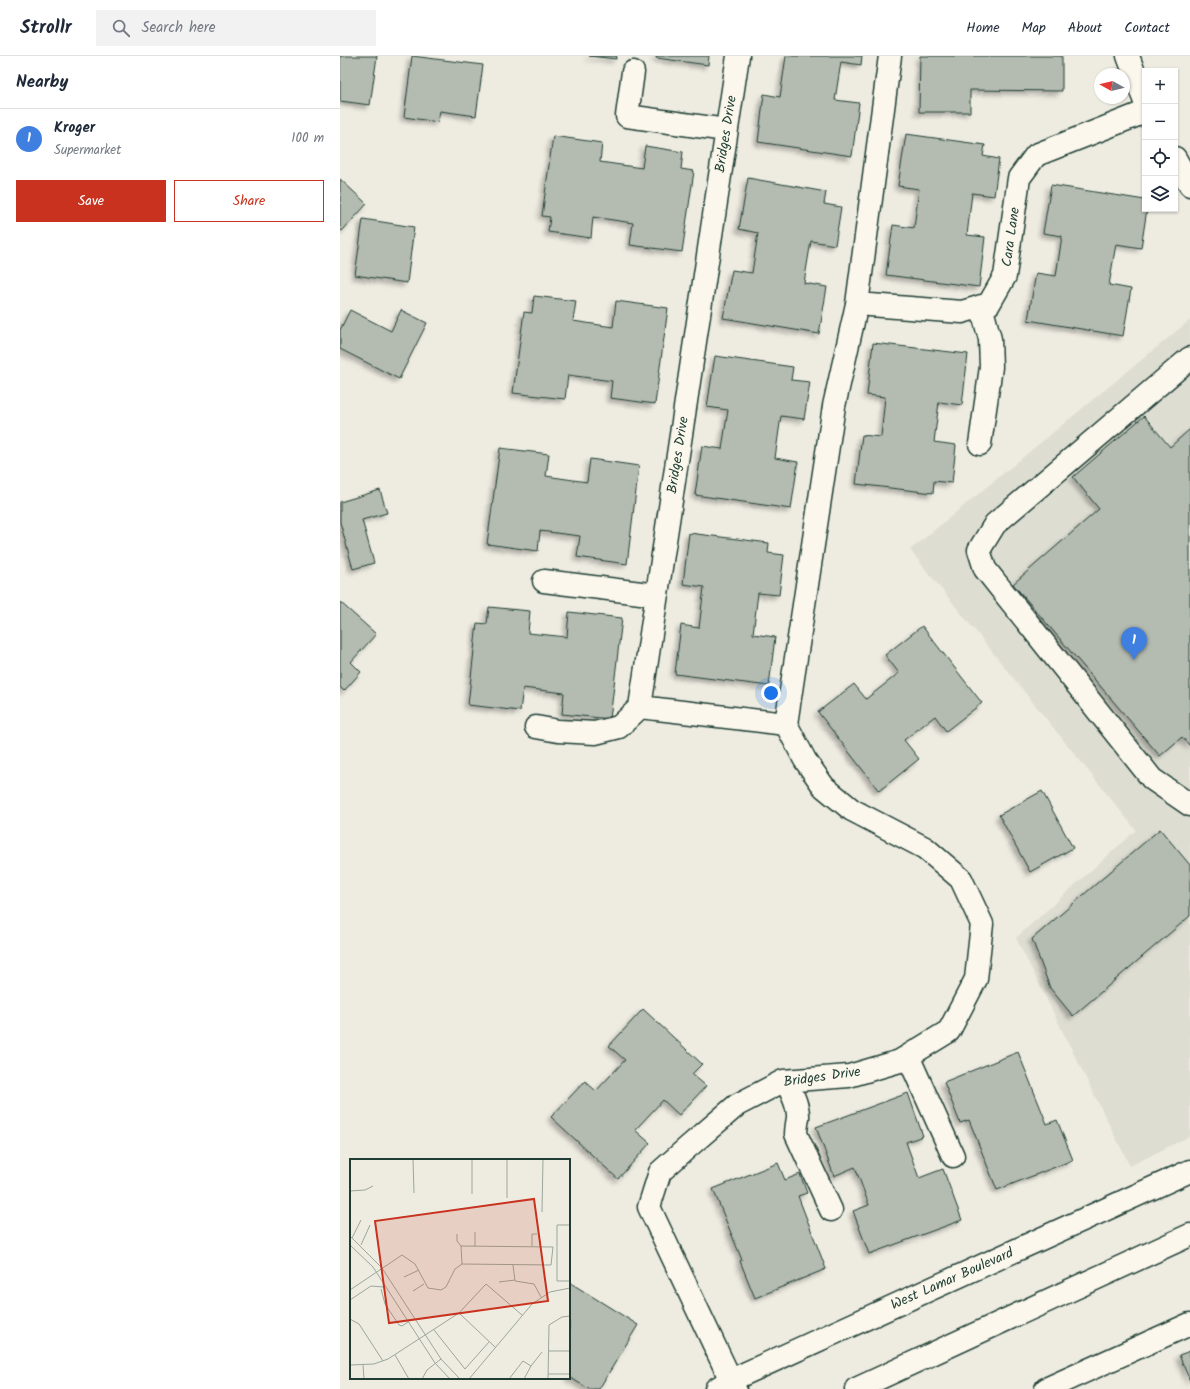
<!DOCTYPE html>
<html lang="en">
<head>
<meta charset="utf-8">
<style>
  body { margin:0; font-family:Kalam,sans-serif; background:#f2f2f3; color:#1f2937 }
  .controls { position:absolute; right:12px; top:12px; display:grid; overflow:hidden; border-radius:0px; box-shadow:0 1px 3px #0004 }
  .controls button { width:36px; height:36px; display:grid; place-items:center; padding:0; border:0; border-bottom:1px solid #e0e1e3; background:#fff; color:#1f2937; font:20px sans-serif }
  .compass { position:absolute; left:754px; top:12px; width:36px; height:36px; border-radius:50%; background:#fff; box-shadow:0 1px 3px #0004; rotate:278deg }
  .you { position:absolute; left:431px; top:637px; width:14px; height:14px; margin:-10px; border:3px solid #fff; border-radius:50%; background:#1a73e8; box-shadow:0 0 0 6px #1a73e833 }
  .badge { display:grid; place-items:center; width:26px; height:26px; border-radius:50%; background:#c8321e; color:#fff; font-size:13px; font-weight:700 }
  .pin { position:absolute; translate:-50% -33px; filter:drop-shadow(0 1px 2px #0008) }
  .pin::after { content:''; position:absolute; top:21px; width:14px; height:12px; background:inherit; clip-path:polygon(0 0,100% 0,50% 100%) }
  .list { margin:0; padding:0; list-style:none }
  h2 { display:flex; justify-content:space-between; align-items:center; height:52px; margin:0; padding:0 16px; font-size:17px }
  h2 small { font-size:13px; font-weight:400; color:#747a83 }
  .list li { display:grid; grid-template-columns:26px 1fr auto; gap:12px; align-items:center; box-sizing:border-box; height:60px; padding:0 16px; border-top:1px solid #e0e1e3 }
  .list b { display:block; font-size:15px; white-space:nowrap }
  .list p { margin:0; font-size:13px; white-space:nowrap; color:#747a83 }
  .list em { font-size:13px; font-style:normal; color:#747a83 }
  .actions { display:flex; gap:8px; padding:12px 16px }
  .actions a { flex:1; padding:9px 0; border:1px solid #c8321e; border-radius:0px; text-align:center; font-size:14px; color:#c8321e }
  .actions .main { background:#c8321e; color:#fff }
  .icon { flex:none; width:22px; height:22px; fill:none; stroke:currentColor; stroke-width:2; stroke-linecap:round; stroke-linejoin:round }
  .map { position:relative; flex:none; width:850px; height:1333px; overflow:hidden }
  header { display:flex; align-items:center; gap:24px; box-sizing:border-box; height:56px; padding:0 20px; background:#fff; border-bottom:1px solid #e0e1e3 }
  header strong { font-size:19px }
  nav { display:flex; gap:22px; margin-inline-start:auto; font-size:14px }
  .search { width:280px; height:36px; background:#f2f2f3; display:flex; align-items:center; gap:10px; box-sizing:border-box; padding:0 14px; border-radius:0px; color:#747a83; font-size:15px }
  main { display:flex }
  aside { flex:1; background:#fff }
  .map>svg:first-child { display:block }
  .built { fill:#ddddd2 }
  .building { fill:#b4bbb0; stroke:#1f3d34; filter:url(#shadow) }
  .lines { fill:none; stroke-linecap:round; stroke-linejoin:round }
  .minor-casing { stroke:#1f3d34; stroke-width:25 }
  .major-casing { stroke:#1f3d34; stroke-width:25 }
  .minor { stroke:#fbf7ec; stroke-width:22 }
  .major { stroke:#fbf7ec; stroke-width:22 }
  .labels { text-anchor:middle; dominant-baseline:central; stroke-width:4; stroke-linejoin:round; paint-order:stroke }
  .street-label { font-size:14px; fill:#1f3d34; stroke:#fbf7ec }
  .inset-road { fill:none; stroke:#9ba69c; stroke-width:1 }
  .view { fill:#c8321e; fill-opacity:0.15; stroke:#c8321e; stroke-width:2 }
  .inset-edge { fill:none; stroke:#1f3d34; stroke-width:2 }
</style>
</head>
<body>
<header>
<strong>Strollr</strong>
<div class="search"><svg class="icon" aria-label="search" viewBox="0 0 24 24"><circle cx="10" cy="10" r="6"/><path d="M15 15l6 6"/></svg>Search here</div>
<nav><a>Home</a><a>Map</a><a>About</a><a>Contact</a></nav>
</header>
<main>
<aside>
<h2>Nearby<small></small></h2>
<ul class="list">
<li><span class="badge" style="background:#3f7fe0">1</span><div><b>Kroger</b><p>Supermarket</p></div><em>100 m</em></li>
</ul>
<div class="actions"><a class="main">Save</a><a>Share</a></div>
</aside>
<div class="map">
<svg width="850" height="1333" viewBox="0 0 850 1333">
  <defs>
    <filter id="shadow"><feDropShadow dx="-3.5" dy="3.5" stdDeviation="2" flood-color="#0004"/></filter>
  </defs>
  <rect width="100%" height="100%" fill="#eeece1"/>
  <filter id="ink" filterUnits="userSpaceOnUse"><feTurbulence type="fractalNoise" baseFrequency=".025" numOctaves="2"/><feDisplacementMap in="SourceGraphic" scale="8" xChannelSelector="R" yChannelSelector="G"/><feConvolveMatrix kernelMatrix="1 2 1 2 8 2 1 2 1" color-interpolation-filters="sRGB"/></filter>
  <g filter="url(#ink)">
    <path class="built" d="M 850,264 L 850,1080 L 790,1110 L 676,882 L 796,774 L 570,494 Z"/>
    <path class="building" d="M 0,0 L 37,0 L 30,49 L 0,45 Z
      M 72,0 L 143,9 L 136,60 L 100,55 L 98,66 L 64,61 Z
      M 249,0 L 277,0 L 276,3 Z
      M 316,0 L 369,0 L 368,9 L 316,2 Z
      M 446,0 L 522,0 L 521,9 L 501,6 L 495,44 L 519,47 L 512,100 L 418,86 L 424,38 L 440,41 Z
      M 580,0 L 722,0 L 722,35 L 630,34 L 630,56 L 579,56 Z
      M 566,78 L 645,89 L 643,100 L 659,103 L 654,140 L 632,137 L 627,179 L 645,181 L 639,231 L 546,219 L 553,169 L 574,172 L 579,133 L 558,130 Z
      M 213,80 L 262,87 L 260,106 L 302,112 L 305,90 L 343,96 L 341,113 L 354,115 L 342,196 L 290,189 L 293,167 L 253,161 L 251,182 L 208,176 L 210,161 L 202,160 Z
      M 408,122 L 486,136 L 484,148 L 501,151 L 495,189 L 471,185 L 464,227 L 487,231 L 479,278 L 383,262 L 392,214 L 412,217 L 418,177 L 399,173 Z
      M 0,123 L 27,148 L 2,175 L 0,173 Z
      M 711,129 L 805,144 L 805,153 L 807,153 L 801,192 L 776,188 L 769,229 L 791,233 L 783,280 L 688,264 L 696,217 L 716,220 L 722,180 L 703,177 Z
      M 23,163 L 74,171 L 67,227 L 15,219 Z
      M 194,240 L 236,245 L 233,265 L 273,271 L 276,245 L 328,252 L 315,348 L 270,342 L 272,325 L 228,319 L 225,343 L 173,337 L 184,256 L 192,257 Z
      M 10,254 L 51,275 L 61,254 L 87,267 L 59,323 L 0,293 L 0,274 Z
      M 533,287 L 628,298 L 622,349 L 599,346 L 594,386 L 616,389 L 612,427 L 594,425 L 593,437 L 516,428 L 522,379 L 541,381 L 545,341 L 527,339 Z
      M 375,300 L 453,311 L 451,324 L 470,326 L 464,363 L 441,360 L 435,402 L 458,406 L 451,453 L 355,439 L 362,390 L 382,393 L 388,354 L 367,351 Z
      M 804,360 L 830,391 L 850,373 L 850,690 L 842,681 L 820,700 L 673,528 L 759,453 L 733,421 Z
      M 160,392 L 209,398 L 206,420 L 247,426 L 250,403 L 299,410 L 287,508 L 237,501 L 240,480 L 200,475 L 198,495 L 147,488 Z
      M 40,434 L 47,457 L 22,464 L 34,507 L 13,513 L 0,466 L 0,446 Z
      M 349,477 L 429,487 L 428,497 L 444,499 L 439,539 L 418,537 L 413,578 L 435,581 L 429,630 L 335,618 L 341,569 L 359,572 L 364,531 L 343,528 Z
      M 0,546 L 36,578 L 11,606 L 21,616 L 4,635 L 0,631 Z
      M 149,551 L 190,555 L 188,577 L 227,581 L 229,556 L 282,562 L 270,663 L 222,658 L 224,637 L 183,632 L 180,655 L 128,649 L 137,567 L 147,568 Z
      M 582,570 L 642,647 L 606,675 L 595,660 L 564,684 L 579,703 L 539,735 L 478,656 L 514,628 L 526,643 L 559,617 L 545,599 Z
      M 702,735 L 733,792 L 690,816 L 659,759 Z
      M 820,773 L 850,809 L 850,860 L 733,960 L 710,932 L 692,883 Z
      M 303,953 L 362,1008 L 352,1018 L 366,1030 L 339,1059 L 323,1044 L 295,1074 L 310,1087 L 278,1123 L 211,1061 L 245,1025 L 256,1035 L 285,1004 L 269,990 Z
      M 678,996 L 707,1068 L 717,1064 L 733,1104 L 657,1134 L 629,1064 L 620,1067 L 604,1026 Z
      M 568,1037 L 583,1080 L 566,1086 L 579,1122 L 603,1113 L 622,1164 L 529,1198 L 513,1155 L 529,1149 L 515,1111 L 494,1120 L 476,1071 Z
      M 438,1107 L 445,1124 L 460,1118 L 467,1137 L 458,1140 L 486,1213 L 415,1242 L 400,1205 L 402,1204 L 373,1133 Z
      M 229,1226 L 298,1269 L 259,1333 L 249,1333 L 229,1321 Z
      M 850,1295 L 850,1325 L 839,1299 Z"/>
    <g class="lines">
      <defs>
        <path id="minor" d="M 398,0 L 300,651 L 446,668
          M 788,0 L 805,46
          M 293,16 L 287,60 L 386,74
          M 835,102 L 850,129
          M 517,248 L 622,256 L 649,248 L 665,220 L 679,122 L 696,99 L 805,56
          M 640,388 L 651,311 L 650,283 L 641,250
          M 204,525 L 317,539
          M 196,671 L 218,675 L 255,677 L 279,671 L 300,651
          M 850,749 L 812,723 L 645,513 L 639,494 L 655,468 L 850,302
          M 568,1000 L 613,1100
          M 446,1025 C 451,1036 459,1049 458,1062 C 457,1068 456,1072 456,1078 L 491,1154
          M 395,1333 L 309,1151 L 320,1116 L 347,1092 L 397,1049 L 443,1025 L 509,1020 L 560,1005 L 609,975 L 636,923 L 642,868 L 621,823 L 585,792 L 512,754 L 484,731 L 465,704 L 446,668 L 494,350 L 517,248 L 550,0
          M 706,1333 L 850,1268"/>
        <path id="major" d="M 376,1333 L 391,1324 L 850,1115
          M 516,1333 L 850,1179"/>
      </defs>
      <use href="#minor" class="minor-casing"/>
      <use href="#major" class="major-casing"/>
      <use href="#minor" class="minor"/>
      <use href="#major" class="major"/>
    </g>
  </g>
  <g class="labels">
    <g class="street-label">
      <text transform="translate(386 78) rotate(-81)">Bridges Drive</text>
      <text transform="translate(671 181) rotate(-82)">Cara Lane</text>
      <text transform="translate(338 399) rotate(-81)">Bridges Drive</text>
      <text transform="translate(482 1021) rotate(-8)">Bridges Drive</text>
      <text transform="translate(612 1223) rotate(-24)">West Lamar Boulevard</text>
    </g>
  </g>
  <g transform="translate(10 1103)">
    <rect width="220" height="220" fill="#eeece1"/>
    <path class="inset-road" d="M 63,0 L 64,34M 0,32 L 15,31 L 23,27M 122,35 L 122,0M 157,39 L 157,0M 192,53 L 193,0M 220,66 L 207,66 L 207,122 L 220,122M 125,73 L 125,87M 107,75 L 107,82 L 111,87M 0,77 L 32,109 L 91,200 L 110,220M 2,79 L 11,61M 0,86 L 23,108 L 85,204 L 100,220M 11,86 L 20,66M 182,87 L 182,75 L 187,75M 163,106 L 165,122 L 184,125 L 191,138M 54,118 L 69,111M 149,123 L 165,121M 31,130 L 35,145 L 49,166 L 52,167 L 58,163M 0,131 L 52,96 L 65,105 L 78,129 L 91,131 L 96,128 L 105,110 L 112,105 L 201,106 L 203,88 L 111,87 L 112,105M 63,132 L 74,125M 0,141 L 21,127 L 33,128M 109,154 L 136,125 L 172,156M 0,160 L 9,165 L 33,202M 84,171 L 115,210 L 139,183M 198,192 L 220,192M 45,196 L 59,220M 0,206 L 24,205 L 38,200 L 109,154 L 145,188M 13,206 L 14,220M 181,207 L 192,193M 198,215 L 220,215M 72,220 L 77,211 L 91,200M 119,220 L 182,145 L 200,133 L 220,129M 159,220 L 173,202 L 181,207 L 174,220M 198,220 L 199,166 L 212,158 L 220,157"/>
    <path class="view" d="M 184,40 L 198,142 L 39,164 L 25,62 Z"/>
    <rect width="220" height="220" class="inset-edge"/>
  </g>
</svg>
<div class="controls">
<button>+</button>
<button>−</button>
<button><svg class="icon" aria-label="locate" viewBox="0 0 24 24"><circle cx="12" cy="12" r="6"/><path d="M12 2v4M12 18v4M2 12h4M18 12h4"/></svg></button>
<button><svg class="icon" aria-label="layers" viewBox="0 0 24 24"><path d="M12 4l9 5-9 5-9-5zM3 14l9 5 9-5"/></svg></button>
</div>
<svg class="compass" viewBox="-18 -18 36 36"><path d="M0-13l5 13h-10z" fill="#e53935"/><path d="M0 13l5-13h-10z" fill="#747a83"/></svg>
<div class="you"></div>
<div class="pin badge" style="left:794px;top:604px;background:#3f7fe0">1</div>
</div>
</main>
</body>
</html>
